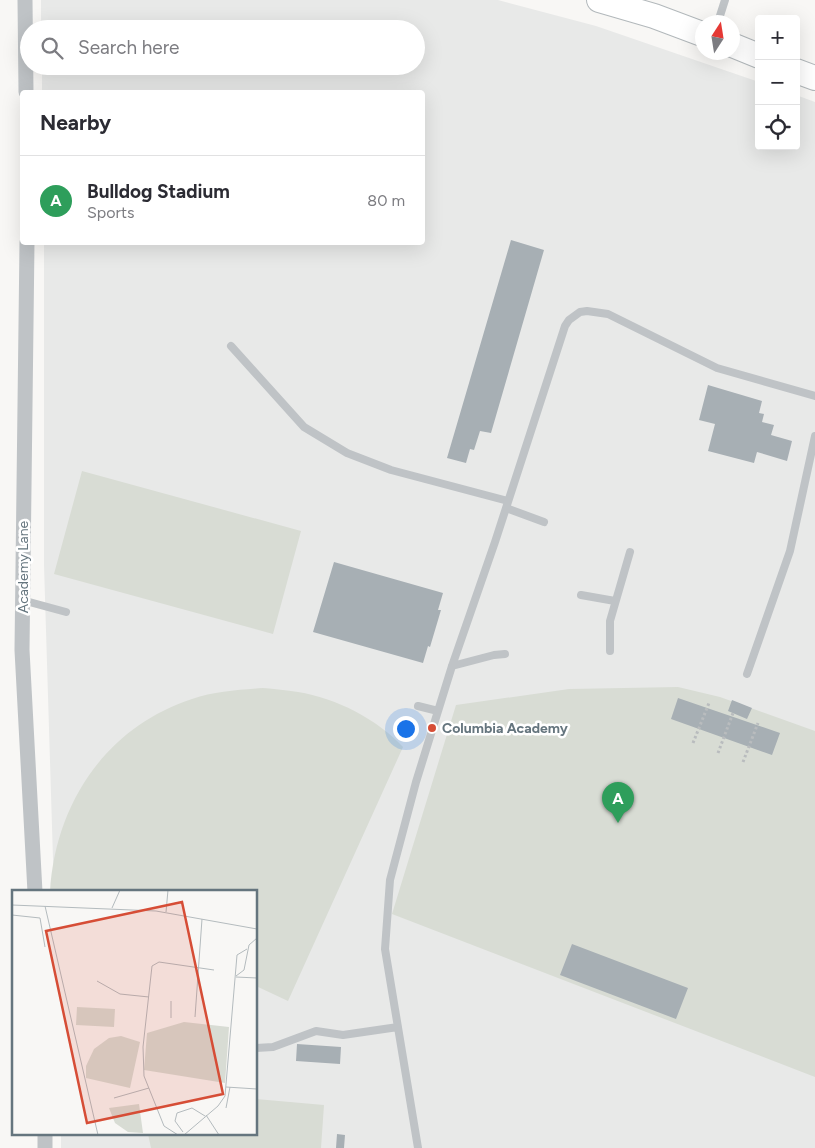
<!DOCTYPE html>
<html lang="en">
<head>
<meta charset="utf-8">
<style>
  body { margin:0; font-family:Figtree,sans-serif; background:#f7f7f7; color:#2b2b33 }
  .controls { position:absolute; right:15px; top:15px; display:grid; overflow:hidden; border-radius:5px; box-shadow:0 5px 20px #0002 }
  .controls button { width:45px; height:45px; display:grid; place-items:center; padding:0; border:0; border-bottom:1px solid #e1e1e2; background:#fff; color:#2b2b33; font:25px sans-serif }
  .compass { position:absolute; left:695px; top:15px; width:45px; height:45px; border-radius:50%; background:#fff; box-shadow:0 5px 20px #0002; rotate:12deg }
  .you { position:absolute; left:405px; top:728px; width:18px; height:18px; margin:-12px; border:4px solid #fff; border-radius:50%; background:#1a73e8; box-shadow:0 0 0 8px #1a73e833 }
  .badge { display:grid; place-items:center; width:32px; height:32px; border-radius:50%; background:#d64d36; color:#fff; font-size:16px; font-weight:700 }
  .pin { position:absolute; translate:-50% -41px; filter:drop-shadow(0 1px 2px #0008) }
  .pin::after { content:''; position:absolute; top:26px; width:18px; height:15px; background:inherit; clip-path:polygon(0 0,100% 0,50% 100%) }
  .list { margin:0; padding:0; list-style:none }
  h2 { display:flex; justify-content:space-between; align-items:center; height:65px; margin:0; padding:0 20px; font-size:21px }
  h2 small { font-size:16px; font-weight:400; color:#7c7c81 }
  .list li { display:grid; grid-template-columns:32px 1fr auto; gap:15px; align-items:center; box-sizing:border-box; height:90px; padding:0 20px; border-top:1px solid #e1e1e2 }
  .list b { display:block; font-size:19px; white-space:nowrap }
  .list p { margin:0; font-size:16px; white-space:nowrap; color:#7c7c81 }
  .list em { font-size:16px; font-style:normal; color:#7c7c81 }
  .icon { flex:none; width:28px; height:28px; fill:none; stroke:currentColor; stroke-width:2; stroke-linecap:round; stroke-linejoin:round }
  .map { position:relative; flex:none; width:815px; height:1148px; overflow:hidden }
  .search { position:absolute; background:#fff; box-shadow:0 5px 20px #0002; left:20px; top:20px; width:405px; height:55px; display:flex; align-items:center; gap:12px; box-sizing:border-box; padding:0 18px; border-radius:28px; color:#7c7c81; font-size:19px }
  .panel { position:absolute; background:#fff; box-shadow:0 5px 20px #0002; left:20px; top:90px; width:405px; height:155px; border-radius:5px }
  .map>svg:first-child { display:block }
  .built { fill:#e8e9e8 }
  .green { fill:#d8dcd4 }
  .building { fill:#a7afb4 }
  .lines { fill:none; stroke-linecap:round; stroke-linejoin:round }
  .primary-casing { stroke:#b2b8bb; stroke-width:26 }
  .path { stroke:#b9bcbe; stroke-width:3; stroke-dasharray:2.5 2.5; stroke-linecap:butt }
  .lane { stroke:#bfc3c6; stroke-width:8 }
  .street { stroke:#bfc3c6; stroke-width:15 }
  .primary { stroke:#fff; stroke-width:24 }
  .poi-dot { fill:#d64d36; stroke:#fff; stroke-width:2 }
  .labels { text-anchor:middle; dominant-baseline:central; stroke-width:5; stroke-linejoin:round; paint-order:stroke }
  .street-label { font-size:14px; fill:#65757e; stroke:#fff }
  .poi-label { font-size:14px; font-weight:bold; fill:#65757e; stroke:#fff; text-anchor:start }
  .inset-road { fill:none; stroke:#b4bbbe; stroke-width:1 }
  .view { fill:#d64d36; fill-opacity:0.15; stroke:#d64d36; stroke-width:2.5 }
  .inset-edge { fill:none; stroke:#65757e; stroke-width:2.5 }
</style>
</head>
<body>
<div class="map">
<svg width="815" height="1148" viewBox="0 0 815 1148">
  <rect width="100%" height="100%" fill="#f8f7f5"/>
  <path class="built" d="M 41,0 L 498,0 L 596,26 L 759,82 L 759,146 L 796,146 L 796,95 L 815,102 L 815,1148 L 61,1148 L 61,1134 L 256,1134 L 256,892 L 54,892 L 44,565 L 44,243 L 422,242 L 422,92 L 42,92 L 42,66 L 416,66 L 416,29 L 41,29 Z"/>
  <path class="green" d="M 82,471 L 301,531 L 273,634 L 54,574 Z
    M 678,687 L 720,697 L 815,731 L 815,1077 L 392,914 L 456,705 L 569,689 Z
    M 263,688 C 275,689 286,690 298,692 C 336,698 377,719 403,747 L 288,1001 L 256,986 L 256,892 L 50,892 C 55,804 106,727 192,699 C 215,691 239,690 263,688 Z
    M 256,1099 L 324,1105 L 321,1148 L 151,1148 L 148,1134 L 256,1134 Z"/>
  <path class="building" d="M 511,240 L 544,250 L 491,433 L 480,431 L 474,450 L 470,449 L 466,463 L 447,458 Z
    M 708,385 L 762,401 L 759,413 L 764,414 L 762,422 L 774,425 L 771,435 L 792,441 L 787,461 L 757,452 L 754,463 L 708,451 L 715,424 L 699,420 Z
    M 334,562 L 443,593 L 438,610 L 441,610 L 430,647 L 428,646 L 423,663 L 313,632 Z
    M 678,698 L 780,733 L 772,755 L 671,719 Z
    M 732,700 L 752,708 L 747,719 L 728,711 Z
    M 572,944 L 688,988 L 676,1019 L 560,975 Z
    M 297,1044 L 341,1047 L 340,1064 L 296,1061 Z
    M 337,1134 L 345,1135 L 344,1148 L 336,1148 Z"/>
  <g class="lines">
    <defs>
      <path id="primary" d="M 599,0 L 654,16 L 702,34
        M 732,45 L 759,56
        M 796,71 L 815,78"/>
    </defs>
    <use href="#primary" class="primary-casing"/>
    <path class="path" d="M 693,743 L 709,703
      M 718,753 L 733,713
      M 743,762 L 758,723"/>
    <path class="lane" d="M 718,22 L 725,0
      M 231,346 L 304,427 L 347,453 L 391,470 L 508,501
      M 506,508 L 544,522
      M 581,595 L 615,601
      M 22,600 L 66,612
      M 610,651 L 610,621 L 630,552
      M 452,666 L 494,655 L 505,654
      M 747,674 L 790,551 L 815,436
      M 418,706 L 438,711
      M 256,1048 L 273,1047 L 316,1031 L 343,1035 L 398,1027
      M 418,1148 L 385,949 L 390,880 L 416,782 L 452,666 L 495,542 L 565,326 L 569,320 L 580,312 L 587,311 L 608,314 L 717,368 L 815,396"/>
    <path class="street" d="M 25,0 L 26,92
      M 27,242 L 22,650 L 35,892
      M 45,1134 L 45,1148"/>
    <use href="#primary" class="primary"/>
  </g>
  <circle class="poi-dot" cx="432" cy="728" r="5"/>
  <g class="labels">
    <g class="street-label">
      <text transform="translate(23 567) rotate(-90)">Academy Lane</text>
    </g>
    <g class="poi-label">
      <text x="442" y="728">Columbia Academy</text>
    </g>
  </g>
  <g transform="translate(12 890)">
    <rect width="245" height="245" fill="#f8f7f5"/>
    <path d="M 65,117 L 103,119 L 102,137 L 64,135 ZM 172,132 L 217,137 L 213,193 L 132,180 L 135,143 ZM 109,146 L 128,152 L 118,198 L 74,188 L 74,176 L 82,159 L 97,148 ZM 127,214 L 131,243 L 116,242 L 103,233 L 97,218 Z" fill="#d8dcd4"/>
    <path class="inset-road" d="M 0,15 L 144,21 L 245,39M 33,16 L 86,245M 100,18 L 108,0M 154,22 L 156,0M 0,25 L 28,28 L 33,57M 224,86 L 232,80 L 237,55 L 245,48M 224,87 L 245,88M 85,91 L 108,104 L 137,107M 159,111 L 159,128M 183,127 L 190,29M 214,197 L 245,199M 102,208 L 137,198M 214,218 L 218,197M 194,225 L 207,245M 171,242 L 163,231 L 165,223 L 180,218 L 193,226M 166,245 L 152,236 L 132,186 L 131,157 L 140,76 L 147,72 L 202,80M 172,245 L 206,216 L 213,206 L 225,65 L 235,59"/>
    <path class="view" d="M 170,12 L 211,204 L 75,233 L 34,41 Z"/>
    <rect width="245" height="245" class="inset-edge"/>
  </g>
</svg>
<div class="controls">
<button>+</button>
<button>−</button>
<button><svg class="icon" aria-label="locate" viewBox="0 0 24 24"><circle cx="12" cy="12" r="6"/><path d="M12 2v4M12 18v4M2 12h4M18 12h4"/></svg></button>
</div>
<svg class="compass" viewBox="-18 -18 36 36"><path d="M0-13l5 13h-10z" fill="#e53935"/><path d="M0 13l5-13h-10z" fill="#7c7c81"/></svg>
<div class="you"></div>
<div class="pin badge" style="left:618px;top:823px;background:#2e9e5b">A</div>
<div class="search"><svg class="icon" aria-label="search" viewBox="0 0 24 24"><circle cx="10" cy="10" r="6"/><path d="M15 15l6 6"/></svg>Search here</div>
<section class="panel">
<h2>Nearby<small></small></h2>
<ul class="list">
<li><span class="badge" style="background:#2e9e5b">A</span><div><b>Bulldog Stadium</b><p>Sports</p></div><em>80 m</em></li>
</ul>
</section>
</div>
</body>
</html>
